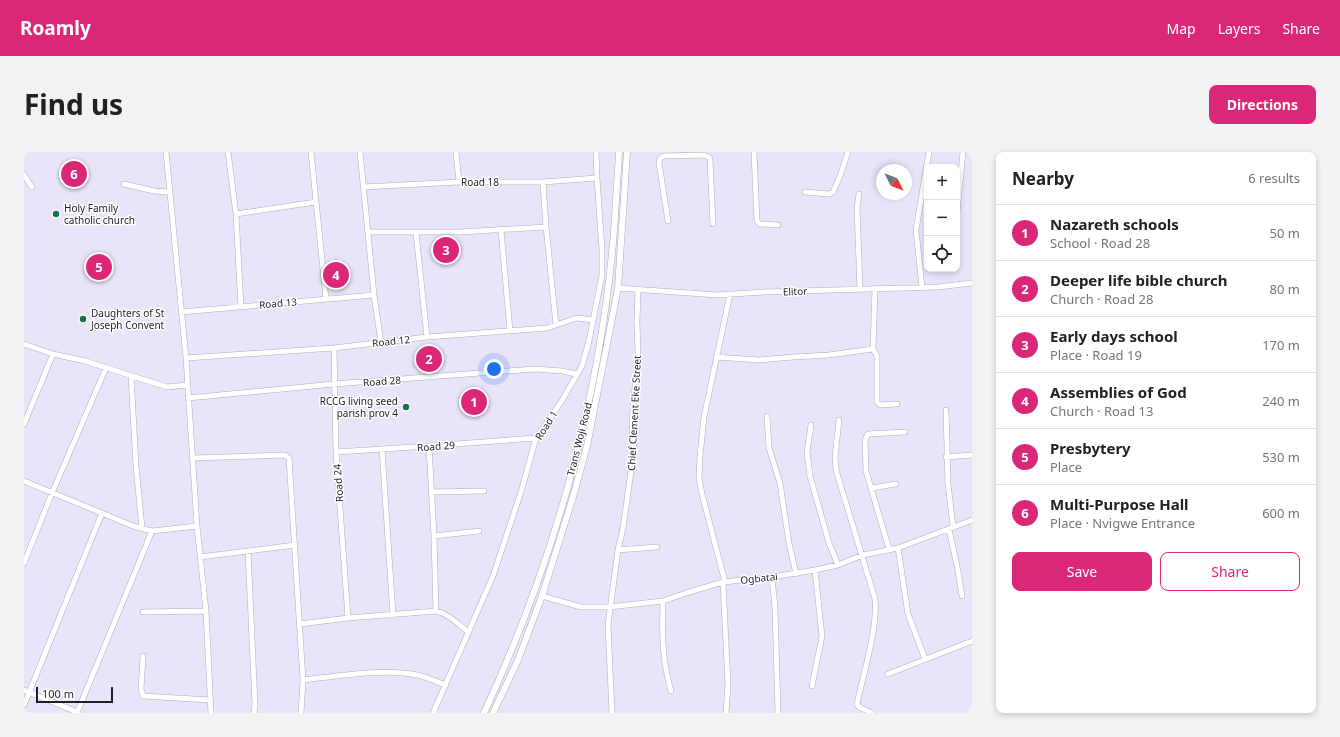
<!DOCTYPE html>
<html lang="en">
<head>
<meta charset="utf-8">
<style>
  body { margin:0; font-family:"Noto Sans",sans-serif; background:#f2f2f2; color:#202124 }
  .controls { position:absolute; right:12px; top:12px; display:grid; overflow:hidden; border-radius:8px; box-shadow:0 2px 6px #0003 }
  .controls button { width:36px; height:36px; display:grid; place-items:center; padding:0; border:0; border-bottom:1px solid #e0e0e0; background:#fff; color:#202124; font:20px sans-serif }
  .compass { position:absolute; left:852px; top:12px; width:36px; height:36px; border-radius:50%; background:#fff; box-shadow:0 2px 6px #0003; rotate:132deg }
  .scale { position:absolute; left:12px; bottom:10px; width:77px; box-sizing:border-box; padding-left:4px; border:2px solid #201e26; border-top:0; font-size:11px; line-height:14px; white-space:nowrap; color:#201e26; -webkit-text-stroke:3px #fff; paint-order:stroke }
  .you { position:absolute; left:470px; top:217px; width:14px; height:14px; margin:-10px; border:3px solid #fff; border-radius:50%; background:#1a73e8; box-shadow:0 0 0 6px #1a73e833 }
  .badge { display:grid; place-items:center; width:26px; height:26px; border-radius:50%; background:#db2777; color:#fff; font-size:13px; font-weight:700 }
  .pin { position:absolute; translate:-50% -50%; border:2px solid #fff; box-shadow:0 1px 4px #0006 }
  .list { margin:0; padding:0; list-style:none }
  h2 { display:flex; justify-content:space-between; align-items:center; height:52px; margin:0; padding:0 16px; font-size:17px }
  h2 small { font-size:13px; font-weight:400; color:#757577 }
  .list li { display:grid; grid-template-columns:26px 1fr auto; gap:12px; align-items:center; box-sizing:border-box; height:56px; padding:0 16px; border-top:1px solid #e0e0e0 }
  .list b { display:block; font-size:15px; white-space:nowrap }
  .list p { margin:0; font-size:13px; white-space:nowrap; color:#757577 }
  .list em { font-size:13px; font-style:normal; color:#757577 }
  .actions { display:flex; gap:8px; padding:12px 16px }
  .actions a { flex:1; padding:9px 0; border:1px solid #db2777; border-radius:8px; text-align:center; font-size:14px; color:#db2777 }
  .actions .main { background:#db2777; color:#fff }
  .icon { flex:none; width:22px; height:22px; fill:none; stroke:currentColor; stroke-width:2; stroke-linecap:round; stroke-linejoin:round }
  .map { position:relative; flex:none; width:948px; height:561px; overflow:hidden; border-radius:8px }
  header { display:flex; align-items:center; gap:24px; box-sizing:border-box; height:56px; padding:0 20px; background:#db2777; color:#fff }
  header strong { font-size:19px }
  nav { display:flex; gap:22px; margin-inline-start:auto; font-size:14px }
  .intro { display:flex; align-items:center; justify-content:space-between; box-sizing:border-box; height:96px; padding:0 24px }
  h1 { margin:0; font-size:28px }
  .button { padding:10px 18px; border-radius:8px; background:#db2777; color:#fff; font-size:14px; font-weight:700 }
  main { display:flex; gap:24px; padding:0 24px }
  aside { flex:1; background:#fff; border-radius:8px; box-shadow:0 2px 6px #0003 }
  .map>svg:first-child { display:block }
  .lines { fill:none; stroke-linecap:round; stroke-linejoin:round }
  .minor-casing { stroke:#b0aabe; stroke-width:6 }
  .major-casing { stroke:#b0aabe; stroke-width:7 }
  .minor { stroke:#fff; stroke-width:5 }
  .major { stroke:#fff; stroke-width:6 }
  .poi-dot { fill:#177247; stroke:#fff; stroke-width:1.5 }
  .labels { text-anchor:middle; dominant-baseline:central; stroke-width:3; stroke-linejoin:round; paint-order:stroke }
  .street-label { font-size:10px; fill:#201e26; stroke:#fff }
  .poi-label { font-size:10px; fill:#201e26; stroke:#fff; text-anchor:start }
</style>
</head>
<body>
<header>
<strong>Roamly</strong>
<nav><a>Map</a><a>Layers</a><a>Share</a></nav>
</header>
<div class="intro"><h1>Find us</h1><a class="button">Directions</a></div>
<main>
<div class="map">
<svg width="948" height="561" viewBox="0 0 948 561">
  <rect width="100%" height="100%" fill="#eae4fa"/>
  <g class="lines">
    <defs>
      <path id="minor" d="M 142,0 L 162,206 L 173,374 L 182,459 L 187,561
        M 204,0 L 212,62 L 217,155
        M 287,0 L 302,147
        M 336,0 L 350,143 L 357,191
        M 432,0 L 435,30
        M 730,0 L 733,69 L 736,72 L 754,73
        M 0,23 L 8,35
        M 519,30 L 522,75 L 532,173
        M 100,32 L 130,39 L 145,40
        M 339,35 L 435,30 L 519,30 L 573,26
        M 781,40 L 805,42 L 809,40 L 816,24 L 824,0
        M 835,42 L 833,56 L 836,137
        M 933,60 L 939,0
        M 212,62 L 292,50
        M 644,69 L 635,11 L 636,7 L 639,4 L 679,3 L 685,5 L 686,7 L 689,72
        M 477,78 L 486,179
        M 344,80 L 436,80 L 522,75
        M 392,81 L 403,185
        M 898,135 L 892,78 L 905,0
        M 594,136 L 693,143 L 740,140 L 914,135 L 948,131
        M 851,136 L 849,197 L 853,204 L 853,250 L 856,253 L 873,252
        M 157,160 L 350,143
        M 0,192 L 29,202 L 61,209 L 143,235 L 163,233
        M 310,196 L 312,300 L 324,466
        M 692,205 L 735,208 L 769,205 L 805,203 L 849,197
        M 162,206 L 310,196 L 403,185 L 523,176 L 553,166 L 569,168
        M 107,224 L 112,314 L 118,376
        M 164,246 L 310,232 L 511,217 L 538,219 L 552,222
        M 922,258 L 924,332 L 929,374
        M 743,264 L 745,296 L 756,331 L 765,391 L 772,422
        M 815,268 L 811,305 L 812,318 L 851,447 C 854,476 839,523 833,552 L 835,555 L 848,561
        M 0,272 L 29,202
        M 787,273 L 783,300 L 786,324 L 805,391 L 814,413
        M 405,294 L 410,384 L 412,459
        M 358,297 L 369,463
        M 312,300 L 405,294 L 512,286
        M 922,305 L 948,303
        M 169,306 L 261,303 L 265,306 L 279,528 L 277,561
        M 0,329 L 109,374 L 128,379 L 173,374
        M 848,336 L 872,332
        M 407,340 L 460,339
        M 925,377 L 934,419 L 938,444
        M 410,384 L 455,379
        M 874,396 L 884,462 L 901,507
        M 865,397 L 842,319 L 841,288 L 844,282 L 881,280
        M 594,398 L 633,395
        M 224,399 L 231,552 L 230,561
        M 176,405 L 271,393
        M 0,411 L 28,341 L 82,216
        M 748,425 L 751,456 L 754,561
        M 699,430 L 704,533 L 702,561
        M 701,430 L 678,342 L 675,326 L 676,304 L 680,265 L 706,142
        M 518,444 L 557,455 L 585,455 L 639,449 L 662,441 L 699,430 L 748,425 L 791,418 L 814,413 L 839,403 L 874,396 L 948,368
        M 639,449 C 638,480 638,509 647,539
        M 119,460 L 182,459
        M 276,472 L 324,466 L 412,459 C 425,462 434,472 444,480
        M 119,504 L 117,537 L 119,544 L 186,548
        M 864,522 L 948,489
        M 279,528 C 315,524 358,516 393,523 C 403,525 413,530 422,533
        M 788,534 L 798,484 L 791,418
        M 0,538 L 53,560
        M 0,553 L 78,361
        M 53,561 L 128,379
        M 409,561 L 469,424 L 497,340 L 512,286 L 537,250 L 558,214 L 565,189 L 578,123 L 578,98 L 573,26 L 572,0
        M 588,561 L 584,473 L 594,398 L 599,376 L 610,298 L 608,269 L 614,202 L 613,169 L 614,137"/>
      <path id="major" d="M 460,561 C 532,406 579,237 591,66 C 592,44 594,22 595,0
        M 469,561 L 494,508 L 518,444 L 549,345 L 563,294 L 594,136 L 603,0"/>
    </defs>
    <use href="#minor" class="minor-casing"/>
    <use href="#major" class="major-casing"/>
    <use href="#minor" class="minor"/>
    <use href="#major" class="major"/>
  </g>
  <g class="poi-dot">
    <circle cx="32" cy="62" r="4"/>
    <circle cx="59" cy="167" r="4"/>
    <circle cx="382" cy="255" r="4"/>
  </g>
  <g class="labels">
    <g class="street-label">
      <text x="456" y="30">Road 18</text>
      <text transform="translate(771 139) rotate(-2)">Elitor</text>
      <text transform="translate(254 151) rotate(-5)">Road 13</text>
      <text transform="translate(367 189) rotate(-6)">Road 12</text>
      <text transform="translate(358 229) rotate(-4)">Road 28</text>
      <text transform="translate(610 261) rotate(-87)">Chief Clement Eke Street</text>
      <text transform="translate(522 273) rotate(-58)">Road 1</text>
      <text transform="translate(555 287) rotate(-76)">Trans Woji Road</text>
      <text transform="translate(412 294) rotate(-4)">Road 29</text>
      <text transform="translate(314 331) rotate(-94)">Road 24</text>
      <text transform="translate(735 426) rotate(-6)">Ogbatai</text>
    </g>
    <g class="poi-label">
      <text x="40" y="56">Holy Family<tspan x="40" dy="12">catholic church</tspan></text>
      <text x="67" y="161">Daughters of St<tspan x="67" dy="12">Joseph Convent</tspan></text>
      <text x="374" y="249" text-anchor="end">RCCG living seed<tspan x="374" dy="12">parish prov 4</tspan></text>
    </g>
  </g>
</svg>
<div class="controls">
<button>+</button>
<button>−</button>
<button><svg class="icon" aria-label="locate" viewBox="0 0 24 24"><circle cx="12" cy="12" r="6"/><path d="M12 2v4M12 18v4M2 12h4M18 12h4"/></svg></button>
</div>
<svg class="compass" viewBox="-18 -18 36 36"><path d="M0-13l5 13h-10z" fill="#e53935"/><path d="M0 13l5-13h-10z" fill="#757577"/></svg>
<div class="scale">100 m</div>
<div class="you"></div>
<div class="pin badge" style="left:450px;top:250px">1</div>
<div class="pin badge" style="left:405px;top:207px">2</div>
<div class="pin badge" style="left:422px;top:98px">3</div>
<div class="pin badge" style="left:312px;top:123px">4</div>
<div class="pin badge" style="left:75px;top:115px">5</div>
<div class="pin badge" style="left:50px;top:22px">6</div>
</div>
<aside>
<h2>Nearby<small>6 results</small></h2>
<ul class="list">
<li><span class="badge">1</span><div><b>Nazareth schools</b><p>School · Road 28</p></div><em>50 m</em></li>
<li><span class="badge">2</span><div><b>Deeper life bible church</b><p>Church · Road 28</p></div><em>80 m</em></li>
<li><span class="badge">3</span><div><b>Early days school</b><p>Place · Road 19</p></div><em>170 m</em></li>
<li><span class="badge">4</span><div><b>Assemblies of God</b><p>Church · Road 13</p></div><em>240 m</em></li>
<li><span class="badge">5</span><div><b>Presbytery</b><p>Place</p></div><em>530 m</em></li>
<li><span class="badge">6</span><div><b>Multi-Purpose Hall</b><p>Place · Nvigwe Entrance</p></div><em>600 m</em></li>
</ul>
<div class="actions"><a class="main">Save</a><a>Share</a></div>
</aside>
</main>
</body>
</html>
